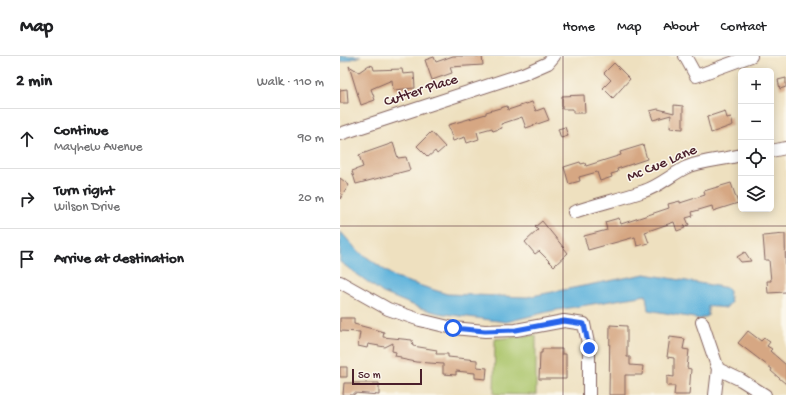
<!DOCTYPE html>
<html lang="en">
<head>
<meta charset="utf-8">
<style>
  body { margin:0; font-family:"Gochi Hand",sans-serif; background:#f6f6f6; color:#202124 }
  .controls { position:absolute; right:12px; top:12px; display:grid; overflow:hidden; border-radius:6px; box-shadow:0 2px 10px #0003 }
  .controls button { width:36px; height:36px; display:grid; place-items:center; padding:0; border:0; border-bottom:1px solid #e0e0e0; background:#fff; color:#202124; font:20px sans-serif }
  .scale { position:absolute; left:12px; bottom:10px; width:70px; box-sizing:border-box; padding-left:4px; border:2px solid #4a1f2b; border-top:0; font-size:11px; line-height:14px; white-space:nowrap; color:#4a1f2b; -webkit-text-stroke:3px #fbf7ec; paint-order:stroke }
  .stop { position:absolute; width:12px; height:12px; margin:-9px; border:3px solid #2563eb; border-radius:50%; background:#fff }
  .stop.end { background:#2563eb; border-color:#fff; box-shadow:0 1px 4px #0008 }
  .list { margin:0; padding:0; list-style:none }
  h2 { display:flex; justify-content:space-between; align-items:center; height:52px; margin:0; padding:0 16px; font-size:17px }
  h2 small { font-size:13px; font-weight:400; color:#757577 }
  .list li { display:grid; grid-template-columns:26px 1fr auto; gap:12px; align-items:center; box-sizing:border-box; height:60px; padding:0 16px; border-top:1px solid #e0e0e0 }
  .list b { display:block; font-size:15px; white-space:nowrap }
  .list p { margin:0; font-size:13px; white-space:nowrap; color:#757577 }
  .list em { font-size:13px; font-style:normal; color:#757577 }
  .icon { flex:none; width:22px; height:22px; fill:none; stroke:currentColor; stroke-width:2; stroke-linecap:round; stroke-linejoin:round }
  .map { position:relative; flex:none; width:446px; height:339px; overflow:hidden }
  header { display:flex; align-items:center; gap:24px; box-sizing:border-box; height:56px; padding:0 20px; background:#fff; border-bottom:1px solid #e0e0e0 }
  header strong { font-size:19px }
  nav { display:flex; gap:22px; margin-inline-start:auto; font-size:14px }
  main { display:flex }
  aside { flex:1; background:#fff }
  .map>svg:first-child { display:block }
  .green { fill:#abc56a; stroke:#7a724a }
  .water { fill:#60b4dc; stroke:#556a84 }
  .building { fill:#d6a783 }
  .lines { fill:none; stroke-linecap:round; stroke-linejoin:round }
  .minor-casing { stroke:#83635f; stroke-width:14 }
  .minor { stroke:#fff; stroke-width:12 }
  .route { stroke:#2563eb; stroke-width:5 }
  .grid { fill:none; stroke:#4a1f2b; stroke-width:1; stroke-opacity:0.55 }
  .labels { text-anchor:middle; dominant-baseline:central; stroke-width:3; stroke-linejoin:round; paint-order:stroke }
  .street-label { font-size:15px; fill:#4a1f2b; stroke:#fbf7ec }
</style>
</head>
<body>
<header>
<strong>Map</strong>
<nav><a>Home</a><a>Map</a><a>About</a><a>Contact</a></nav>
</header>
<main>
<aside>
<h2>2 min<small>Walk · 110 m</small></h2>
<ul class="list">
<li><svg class="icon" aria-label="ahead" viewBox="0 0 24 24"><path d="M12 20V5M6 11l6-6 6 6"/></svg><div><b>Continue</b><p>Mayhew Avenue</p></div><em>90 m</em></li>
<li><svg class="icon" aria-label="right" viewBox="0 0 24 24"><path d="M7 20v-9h11M14 6l5 5-5 5"/></svg><div><b>Turn right</b><p>Wilson Drive</p></div><em>20 m</em></li>
<li><svg class="icon" aria-label="arrive" viewBox="0 0 24 24"><path d="M6 21V4h12l-3 4 3 4H6"/></svg><div><b>Arrive at destination</b></div></li>
</ul>
</aside>
<div class="map">
<svg width="446" height="339" viewBox="0 0 446 339">
  <rect width="100%" height="100%" fill="#fbf7ec"/>
  <filter id="ink" filterUnits="userSpaceOnUse"><feTurbulence type="fractalNoise" baseFrequency=".025" numOctaves="2"/><feDisplacementMap in="SourceGraphic" scale="8" xChannelSelector="R" yChannelSelector="G"/><feConvolveMatrix kernelMatrix="1 2 1 2 8 2 1 2 1" color-interpolation-filters="sRGB"/></filter>
  <filter id="wash" filterUnits="userSpaceOnUse"><feTurbulence type="fractalNoise" baseFrequency=".012" numOctaves="4" result="noise"/><feDisplacementMap in="SourceGraphic" scale="16" xChannelSelector="R" yChannelSelector="G"/><feGaussianBlur stdDeviation="0.9" result="paint"/><feColorMatrix in="noise" values="0 0 0 0 0 0 0 0 0 0 0 0 0 0 0 0 0 1.4 0 .05"/><feComposite in="paint" operator="in"/></filter>
  <g filter="url(#wash)">
    <rect width="100%" height="100%" fill="#eee0bf"/>
    <path class="green" d="M 196,279 L 196,339 L 154,338 L 155,283 Z"/>
    <path class="water" d="M 0,0 L 21,0 L 0,7 Z
      M 0,175 L 17,194 L 56,222 L 107,238 L 187,241 L 305,218 L 388,232 L 391,246 L 386,252 L 368,250 L 368,260 L 360,263 L 308,254 L 306,239 L 211,255 L 166,266 L 98,257 L 80,252 L 43,237 L 0,206 Z"/>
    <g id="blocks">
      <path class="building" d="M 113,0 L 142,0 L 143,9 L 110,11 L 112,17 L 92,24 L 85,4 L 94,1 L 96,6 Z
        M 274,7 L 290,23 L 273,42 L 263,32 L 271,24 L 264,17 Z
        M 29,9 L 33,10 L 34,14 L 62,13 L 63,18 L 74,17 L 75,32 L 53,34 L 52,24 L 31,33 L 35,44 L 21,49 L 9,10 L 19,16 Z
        M 446,22 L 446,31 L 440,33 L 438,24 Z
        M 7,33 L 8,47 L 0,47 L 0,34 Z
        M 244,39 L 245,57 L 233,57 L 233,53 L 222,53 L 222,40 Z
        M 192,46 L 196,55 L 204,52 L 209,64 L 186,72 L 182,61 L 161,68 L 162,72 L 153,75 L 152,72 L 137,76 L 139,83 L 127,87 L 125,81 L 113,85 L 108,69 L 146,58 L 146,56 L 167,50 L 168,54 Z
        M 334,49 L 343,50 L 343,73 L 330,72 L 331,59 L 313,64 L 310,55 L 318,53 L 334,57 Z
        M 385,55 L 387,62 L 391,61 L 393,69 L 371,77 L 367,61 Z
        M 225,71 L 228,80 L 221,82 L 218,73 Z
        M 91,76 L 105,91 L 97,98 L 95,95 L 88,101 L 77,90 Z
        M 53,87 L 58,102 L 66,101 L 70,114 L 16,128 L 12,115 L 23,111 L 19,99 Z
        M 303,89 L 307,103 L 277,113 L 278,116 L 271,118 L 272,121 L 260,125 L 257,116 L 239,121 L 240,125 L 229,128 L 224,111 L 240,106 L 241,108 L 245,107 L 246,110 L 281,99 L 280,96 Z
        M 0,122 L 9,129 L 0,143 Z
        M 391,127 L 398,147 L 373,155 L 372,150 L 352,156 L 353,160 L 346,162 L 349,169 L 344,170 L 345,172 L 337,175 L 334,166 L 305,176 L 309,187 L 297,190 L 295,181 L 248,194 L 244,180 L 267,174 L 265,166 L 279,162 L 281,168 L 329,152 L 328,148 L 340,145 L 340,147 L 365,139 L 364,135 Z
        M 202,165 L 228,197 L 214,210 L 199,195 L 195,198 L 185,186 L 198,174 L 195,171 Z
        M 445,178 L 446,236 L 428,237 L 427,225 L 431,225 L 429,204 L 425,204 L 423,180 Z
        M 405,196 L 411,205 L 401,206 L 397,201 Z
        M 0,262 L 14,262 L 14,268 L 44,276 L 43,281 L 72,284 L 73,290 L 97,294 L 96,298 L 108,298 L 108,301 L 137,304 L 137,311 L 147,312 L 146,323 L 135,322 L 135,317 L 116,315 L 116,319 L 103,318 L 103,308 L 76,306 L 61,303 L 61,301 L 55,300 L 56,296 L 52,295 L 53,287 L 45,291 L 28,288 L 27,292 L 18,290 L 20,276 L 0,275 Z
        M 270,269 L 287,270 L 287,301 L 290,301 L 290,309 L 303,310 L 302,319 L 285,319 L 285,339 L 269,339 Z
        M 408,275 L 421,285 L 424,282 L 430,286 L 427,290 L 432,293 L 430,295 L 446,309 L 446,328 L 431,315 L 432,313 L 398,287 Z
        M 330,281 L 345,283 L 343,293 L 349,294 L 347,312 L 351,313 L 349,339 L 334,339 L 335,330 L 327,330 L 327,320 L 334,321 L 334,302 L 327,301 Z
        M 202,293 L 222,293 L 222,298 L 226,298 L 226,323 L 199,323 L 200,297 L 202,297 Z
        M 0,311 L 7,311 L 7,321 L 0,321 Z
        M 4,327 L 39,327 L 39,339 L 14,337 L 14,339 L 3,339 Z"/>
    </g>
  </g>
  <g filter="url(#ink)">
    <use href="#blocks" fill-opacity="0" stroke="#83635f" stroke-width="1"/>
    <g class="lines">
      <defs>
        <path id="minor" d="M 345,0 L 356,20 L 411,0
          M 0,78 L 183,18 L 208,7 L 214,0
          M 431,95 L 446,92
          M 234,156 C 257,148 281,143 304,135 C 320,130 332,118 347,111 C 364,104 383,104 401,99
          M 0,226 L 48,253 L 80,264 L 113,272 L 145,275 L 176,274 L 224,265 L 244,268 L 249,292 L 249,339
          M 362,266 L 378,313 L 375,339
          M 378,313 L 401,324 L 425,339"/>
      </defs>
      <use href="#minor" class="minor-casing"/>
      <use href="#minor" class="minor"/>
    </g>
  </g>
  <g class="lines" filter="url(#ink)">
    <path class="route" d="M 113,272 L 145,275 L 176,274 L 224,265 L 244,268 L 249,292"/>
  </g>
  <path class="grid" d="M 223,0 L 223,339M 0,170 L 446,170"/>
  <g class="labels">
    <g class="street-label">
      <text transform="translate(81 35) rotate(-18)">Cutter Place</text>
      <text transform="translate(322 108) rotate(-23)">Mc Cue Lane</text>
    </g>
  </g>
</svg>
<div class="controls">
<button>+</button>
<button>−</button>
<button><svg class="icon" aria-label="locate" viewBox="0 0 24 24"><circle cx="12" cy="12" r="6"/><path d="M12 2v4M12 18v4M2 12h4M18 12h4"/></svg></button>
<button><svg class="icon" aria-label="layers" viewBox="0 0 24 24"><path d="M12 4l9 5-9 5-9-5zM3 14l9 5 9-5"/></svg></button>
</div>
<div class="scale">50 m</div>
<div class="stop" style="left:113px;top:272px"></div>
<div class="stop end" style="left:249px;top:292px"></div>
</div>
</main>
</body>
</html>
